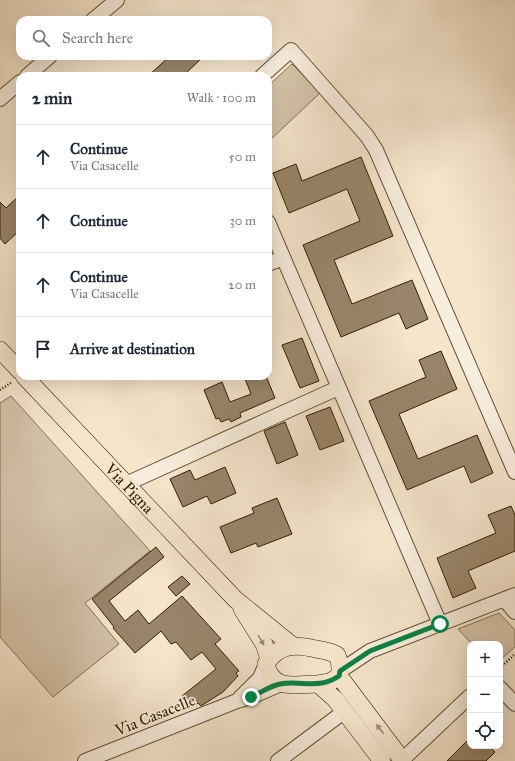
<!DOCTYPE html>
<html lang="en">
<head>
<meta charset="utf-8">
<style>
  body { margin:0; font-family:"IM FELL Great Primer",serif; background:#f6f6f7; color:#1f2937 }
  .controls { position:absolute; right:12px; bottom:12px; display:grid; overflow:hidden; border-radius:8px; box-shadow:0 4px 16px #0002 }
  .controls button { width:36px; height:36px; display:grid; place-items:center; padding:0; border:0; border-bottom:1px solid #e0e1e3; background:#fff; color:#1f2937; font:20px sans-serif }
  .stop { position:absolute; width:12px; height:12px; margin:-9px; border:3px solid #0b8043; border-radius:50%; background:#fff }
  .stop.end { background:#0b8043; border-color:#fff; box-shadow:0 1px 4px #0008 }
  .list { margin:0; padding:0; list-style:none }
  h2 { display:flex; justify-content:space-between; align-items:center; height:52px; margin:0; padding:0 16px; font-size:17px }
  h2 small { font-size:13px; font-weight:400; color:#747a83 }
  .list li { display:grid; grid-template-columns:26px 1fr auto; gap:12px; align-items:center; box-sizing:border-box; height:64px; padding:0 16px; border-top:1px solid #e0e1e3 }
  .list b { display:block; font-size:15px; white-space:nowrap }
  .list p { margin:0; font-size:13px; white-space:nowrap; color:#747a83 }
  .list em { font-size:13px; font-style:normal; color:#747a83 }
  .icon { flex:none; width:22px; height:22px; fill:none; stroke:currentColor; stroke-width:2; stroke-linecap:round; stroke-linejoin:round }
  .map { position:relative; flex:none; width:515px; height:761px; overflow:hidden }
  .search { position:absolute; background:#fff; box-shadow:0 4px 16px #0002; left:16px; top:16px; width:256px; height:44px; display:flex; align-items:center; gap:10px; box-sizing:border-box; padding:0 14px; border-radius:12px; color:#747a83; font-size:15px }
  .panel { position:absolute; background:#fff; box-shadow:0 4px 16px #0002; left:16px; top:72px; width:256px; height:308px; border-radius:12px }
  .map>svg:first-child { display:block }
  .green { fill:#d4c3a9; stroke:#847054 }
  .building { fill:#99856a; stroke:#351e00 }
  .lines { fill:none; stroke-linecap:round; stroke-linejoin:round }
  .minor-casing { stroke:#655033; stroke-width:16 }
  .major-casing { stroke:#351e00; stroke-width:18 }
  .path { stroke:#351e00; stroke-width:2.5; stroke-dasharray:1 2; stroke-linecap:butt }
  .minor { stroke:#f8eede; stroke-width:14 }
  .major { stroke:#f5e5cc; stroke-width:17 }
  .oneway { fill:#9f8b70 }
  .route { stroke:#0b8043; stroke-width:5 }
  .labels { text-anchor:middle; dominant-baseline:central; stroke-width:3.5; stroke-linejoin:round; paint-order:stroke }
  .street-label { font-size:16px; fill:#351e00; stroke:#f8eede }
</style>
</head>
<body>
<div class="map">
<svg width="515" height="761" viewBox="0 0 515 761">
  <rect width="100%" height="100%" fill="#f5e5cc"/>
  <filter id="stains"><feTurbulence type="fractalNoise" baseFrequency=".005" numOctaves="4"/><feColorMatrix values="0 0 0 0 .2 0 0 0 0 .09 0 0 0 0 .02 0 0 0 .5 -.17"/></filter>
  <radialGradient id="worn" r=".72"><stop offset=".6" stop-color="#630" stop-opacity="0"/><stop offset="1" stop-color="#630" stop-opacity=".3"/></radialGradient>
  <path class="green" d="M 292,64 L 320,93 L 268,142 L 268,86 Z
    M 11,396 L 150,551 L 85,603 L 119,644 L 53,697 L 0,637 L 0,403 Z
    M 499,613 L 515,630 L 515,647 L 500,660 L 500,644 L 472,644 L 458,629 Z"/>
  <path class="building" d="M 170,56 L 204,56 L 183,76 L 148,76 Z
    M 361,157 L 393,236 L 334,260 L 352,304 L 412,280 L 428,319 L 406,329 L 399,313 L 341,337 L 303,245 L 360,221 L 347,189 L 289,213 L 273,173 L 296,164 L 302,181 Z
    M 20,195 L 20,230 L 5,244 L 0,238 L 0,202 L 6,208 Z
    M 302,338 L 319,381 L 300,388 L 282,345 Z
    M 441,351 L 457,389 L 399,414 L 418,459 L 477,435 L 493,473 L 471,483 L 464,466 L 407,490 L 369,401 L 426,377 L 419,360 Z
    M 244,376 L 266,376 L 275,398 L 240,413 L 241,417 L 231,422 L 229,419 L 221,422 L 219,418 L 216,419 L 204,390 L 222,382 L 230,402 L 251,394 Z
    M 330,407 L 344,441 L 320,450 L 306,416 Z
    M 285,422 L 298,455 L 277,464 L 264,431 Z
    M 225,467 L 236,493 L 211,504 L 207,496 L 183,507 L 170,479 L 190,470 L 195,480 Z
    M 277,498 L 292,534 L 258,547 L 256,543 L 231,553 L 220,527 L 254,513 L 252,508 Z
    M 511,506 L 515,515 L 515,551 L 468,571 L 476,588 L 453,598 L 437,558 L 496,533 L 488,515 Z
    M 156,547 L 164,557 L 109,601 L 125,621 L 138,610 L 149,624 L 182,596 L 221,639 L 215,644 L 239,671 L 236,673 L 238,676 L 223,692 L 201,706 L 198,703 L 190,708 L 182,696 L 216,669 L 202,652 L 191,660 L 176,642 L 171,644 L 161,631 L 135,653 L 113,628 L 114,627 L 92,599 Z
    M 182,576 L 190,584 L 176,596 L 168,587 Z
    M 470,738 L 470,746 L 489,746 L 495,752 L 486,761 L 447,761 Z"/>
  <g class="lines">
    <defs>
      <path id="minor" d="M 93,20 L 117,0
        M 27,76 L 50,56
        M 262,76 L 291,50 L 367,136 L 376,150 L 515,472
        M 0,99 L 20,82
        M 268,222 L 440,624
        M 268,264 L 283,258
        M 126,484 L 338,388
        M 504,599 L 515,612
        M 340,671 L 370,651 L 515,595
        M 500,688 L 515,704
        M 239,699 L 260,678 L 266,664
        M 402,760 L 470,696
        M 85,761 L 237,701 L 251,697 L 281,684
        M 278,761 L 345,711"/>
      <g id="major">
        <path d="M 0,350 L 20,371"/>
        <path id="s1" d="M 24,376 L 235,599 L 293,646"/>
        <path d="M 242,609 L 264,644 L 269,659"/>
        <path d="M 339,676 L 403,761"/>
        <path d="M 318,684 L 330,682 L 339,676 C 341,669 340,662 337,655 C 331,652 323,650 316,649 C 295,644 278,644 266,664 C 272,692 296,684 318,684 L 335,699 L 382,761"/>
      </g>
    </defs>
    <use href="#minor" class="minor-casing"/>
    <use href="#major" class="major-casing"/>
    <path class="path" d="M 0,390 L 12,382
      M 500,668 L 515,654"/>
    <use href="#minor" class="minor"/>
    <use href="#major" class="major"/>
  </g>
  <defs><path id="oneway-solid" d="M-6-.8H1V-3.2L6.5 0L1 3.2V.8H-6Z"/></defs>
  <g class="oneway">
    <use href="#oneway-solid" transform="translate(261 640) rotate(60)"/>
    <use href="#oneway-solid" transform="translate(380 729) rotate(-127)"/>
  </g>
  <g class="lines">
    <path class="route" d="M 251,697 C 260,693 270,686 280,684 C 302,680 318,690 339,676 L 340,671 L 370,651 L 440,624"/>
  </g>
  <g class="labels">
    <g class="street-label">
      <text stroke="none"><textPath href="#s1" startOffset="154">Via Pigna</textPath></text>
      <text transform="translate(155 715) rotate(-22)">Via Casacelle</text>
    </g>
  </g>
  <rect width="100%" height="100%" filter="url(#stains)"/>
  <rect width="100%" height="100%" fill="url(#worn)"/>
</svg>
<div class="controls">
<button>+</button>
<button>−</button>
<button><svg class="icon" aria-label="locate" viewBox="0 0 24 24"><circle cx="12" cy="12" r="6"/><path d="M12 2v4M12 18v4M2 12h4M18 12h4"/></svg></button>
</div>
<div class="stop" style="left:440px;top:624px"></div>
<div class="stop end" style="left:251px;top:697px"></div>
<div class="search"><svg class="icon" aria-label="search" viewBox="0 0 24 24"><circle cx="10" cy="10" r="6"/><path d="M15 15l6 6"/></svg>Search here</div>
<section class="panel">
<h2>2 min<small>Walk · 100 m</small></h2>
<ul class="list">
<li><svg class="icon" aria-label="ahead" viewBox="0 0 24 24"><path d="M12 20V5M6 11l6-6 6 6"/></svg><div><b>Continue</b><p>Via Casacelle</p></div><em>50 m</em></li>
<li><svg class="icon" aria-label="ahead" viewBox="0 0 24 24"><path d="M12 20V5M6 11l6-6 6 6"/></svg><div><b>Continue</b></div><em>30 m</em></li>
<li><svg class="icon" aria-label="ahead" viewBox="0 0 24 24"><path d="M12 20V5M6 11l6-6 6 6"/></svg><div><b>Continue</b><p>Via Casacelle</p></div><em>20 m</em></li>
<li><svg class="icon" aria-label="arrive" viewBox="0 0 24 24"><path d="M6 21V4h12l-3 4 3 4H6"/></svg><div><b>Arrive at destination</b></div></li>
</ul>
</section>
</div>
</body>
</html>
